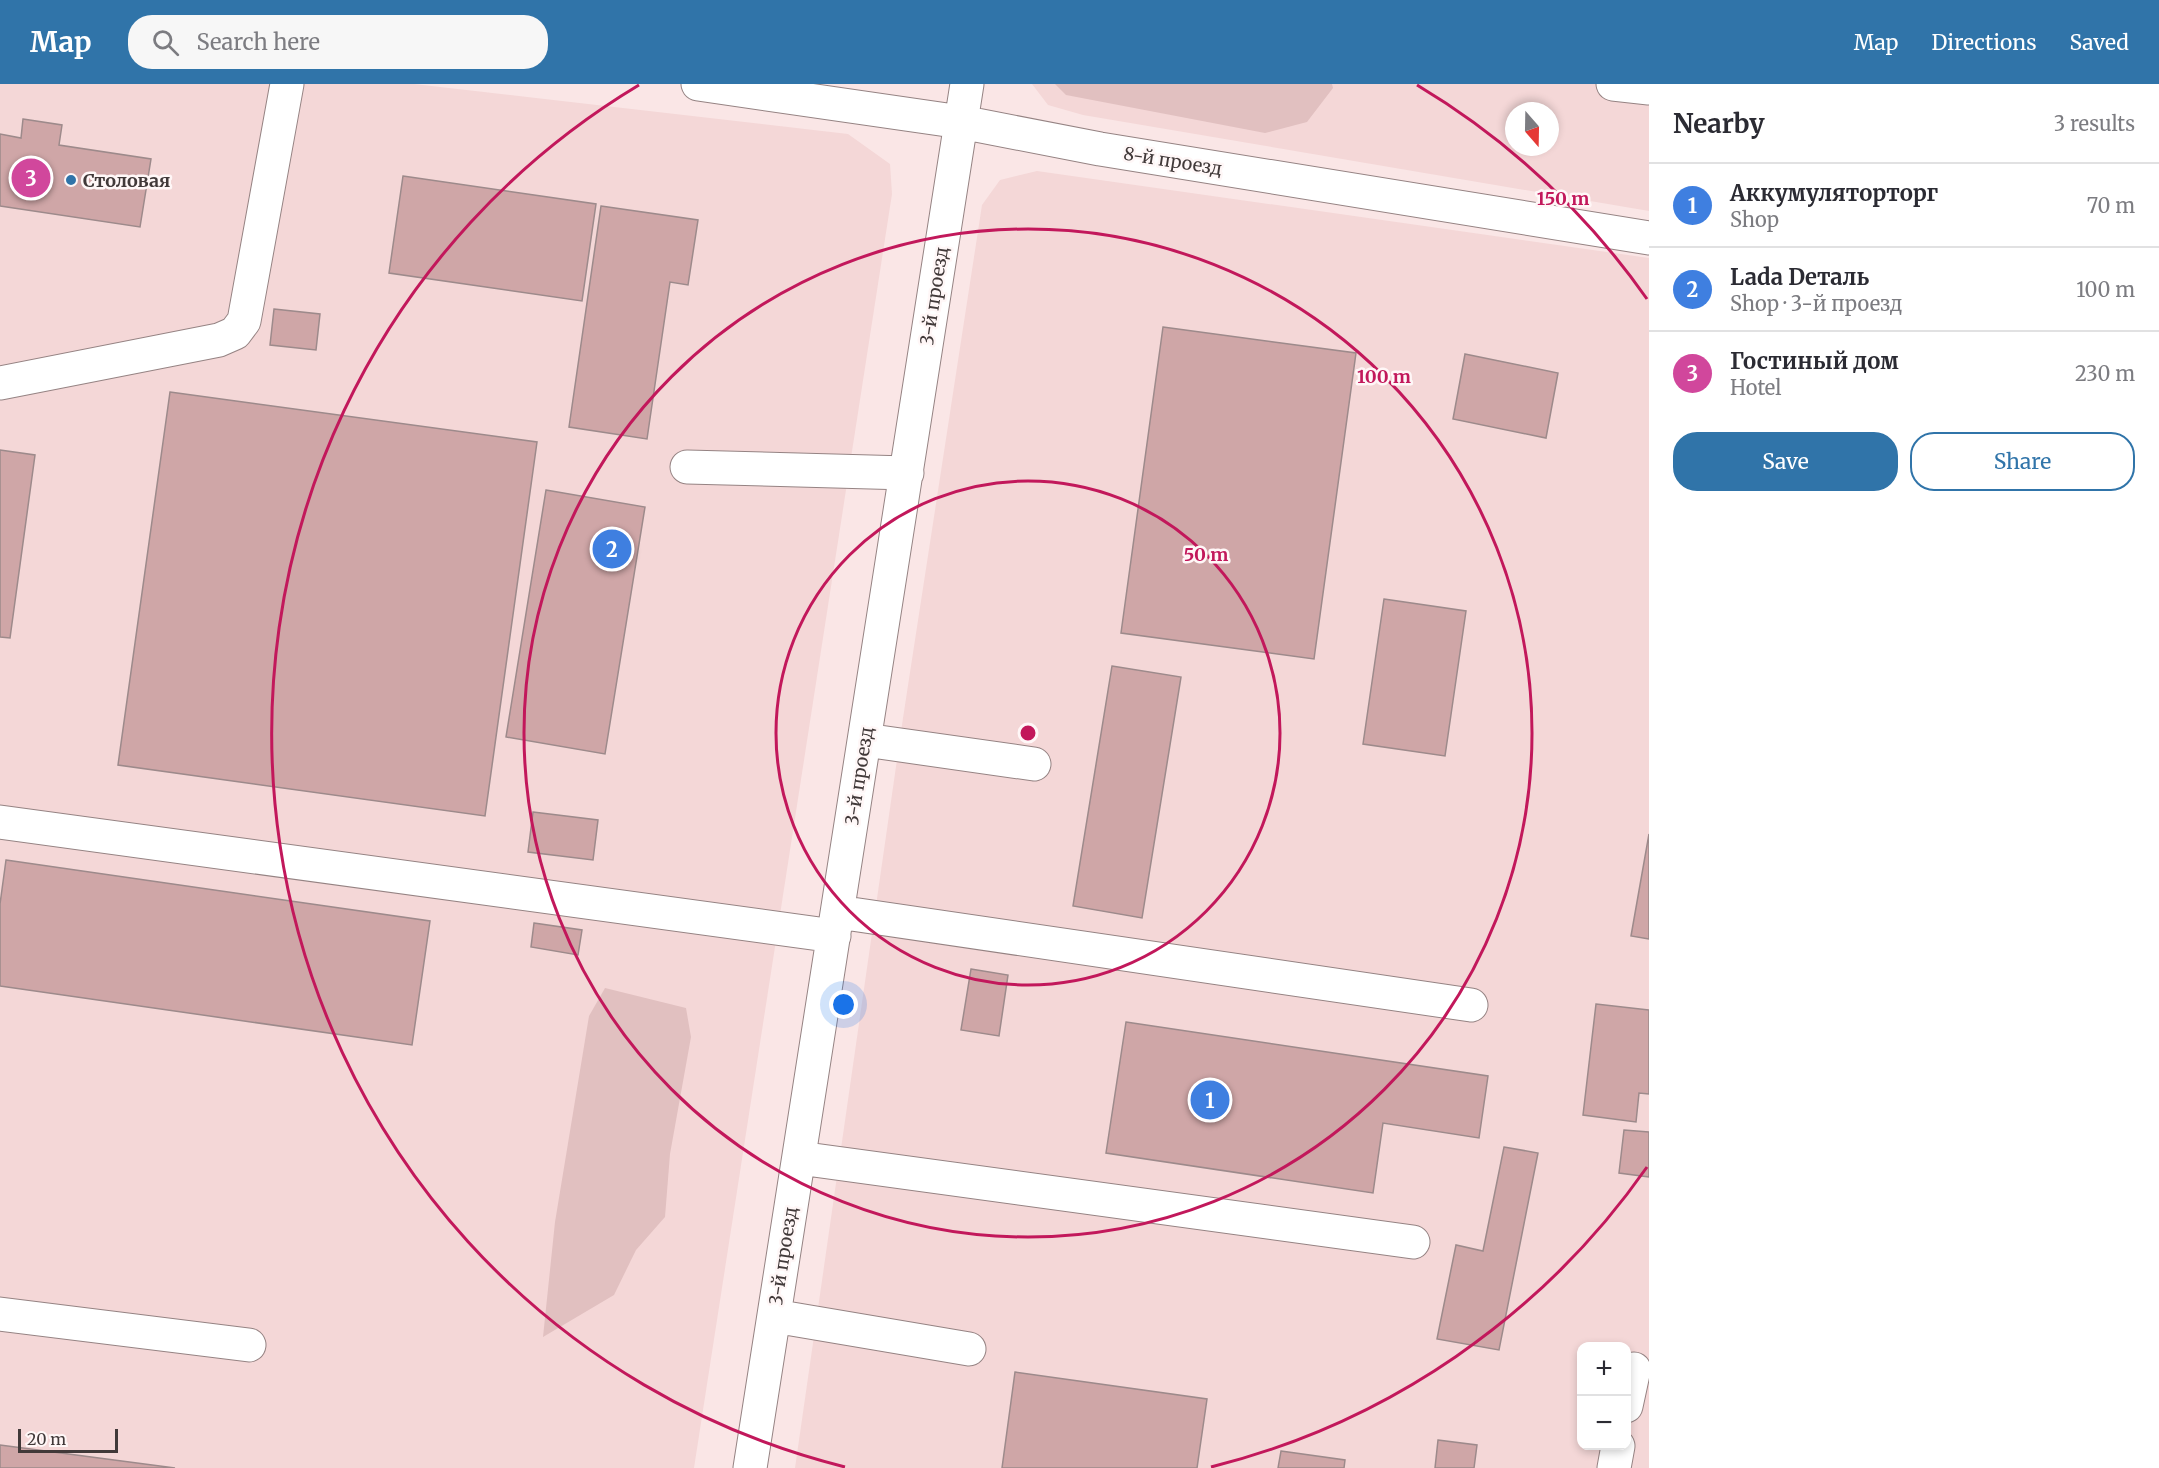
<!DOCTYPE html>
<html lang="en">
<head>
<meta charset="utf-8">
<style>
  body { margin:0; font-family:Merriweather,serif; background:#f7f7f7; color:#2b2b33 }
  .controls { position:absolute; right:18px; bottom:18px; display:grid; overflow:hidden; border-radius:12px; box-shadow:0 3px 9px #0003 }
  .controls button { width:54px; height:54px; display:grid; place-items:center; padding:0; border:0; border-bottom:2px solid #e1e1e2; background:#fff; color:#2b2b33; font:30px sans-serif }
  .compass { position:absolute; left:1505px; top:18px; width:54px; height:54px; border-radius:50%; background:#fff; box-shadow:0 3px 9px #0003; rotate:160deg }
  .scale { position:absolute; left:18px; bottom:15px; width:100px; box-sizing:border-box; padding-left:6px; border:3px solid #413939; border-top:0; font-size:16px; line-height:21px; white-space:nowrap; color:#413939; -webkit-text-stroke:4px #fff7f7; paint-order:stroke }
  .you { position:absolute; left:844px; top:921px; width:21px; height:21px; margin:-15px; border:4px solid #fff; border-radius:50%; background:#1a73e8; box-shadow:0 0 0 9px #1a73e833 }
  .badge { display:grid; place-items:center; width:39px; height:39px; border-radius:50%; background:#3074a9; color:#fff; font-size:20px; font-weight:700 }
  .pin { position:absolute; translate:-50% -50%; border:3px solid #fff; box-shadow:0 2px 6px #0006 }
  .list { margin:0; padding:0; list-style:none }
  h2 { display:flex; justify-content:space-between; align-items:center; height:78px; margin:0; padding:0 24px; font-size:26px }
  h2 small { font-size:20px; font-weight:400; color:#7c7c81 }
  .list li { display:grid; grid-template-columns:39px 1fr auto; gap:18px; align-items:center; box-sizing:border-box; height:84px; padding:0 24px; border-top:2px solid #e1e1e2 }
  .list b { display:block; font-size:22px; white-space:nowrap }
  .list p { margin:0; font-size:20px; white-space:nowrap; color:#7c7c81 }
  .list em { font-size:20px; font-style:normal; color:#7c7c81 }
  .actions { display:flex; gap:12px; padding:18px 24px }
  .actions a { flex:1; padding:14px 0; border:2px solid #3074a9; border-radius:24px; text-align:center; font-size:21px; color:#3074a9 }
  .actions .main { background:#3074a9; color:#fff }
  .icon { flex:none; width:33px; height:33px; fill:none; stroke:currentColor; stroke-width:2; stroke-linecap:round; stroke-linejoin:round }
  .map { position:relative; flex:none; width:1649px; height:1384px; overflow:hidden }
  header { display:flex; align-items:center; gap:36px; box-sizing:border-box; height:84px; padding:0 30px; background:#3074a9; color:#fff }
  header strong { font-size:28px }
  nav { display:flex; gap:33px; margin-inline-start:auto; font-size:21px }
  .search { width:420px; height:54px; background:#f7f7f7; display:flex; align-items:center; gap:15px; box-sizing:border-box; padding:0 21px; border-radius:24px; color:#7c7c81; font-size:22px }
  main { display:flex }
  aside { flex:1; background:#fff }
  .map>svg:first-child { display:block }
  .built { fill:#f4d7d7; fill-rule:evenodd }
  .green { fill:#e1c0c0 }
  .building { fill:#cfa6a7; stroke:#9d8a8b; stroke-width:1.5 }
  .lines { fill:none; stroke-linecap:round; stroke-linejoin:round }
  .minor-casing { stroke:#958383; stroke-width:35 }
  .minor { stroke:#fff; stroke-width:33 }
  .ring { fill:none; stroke:#c2185b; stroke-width:3 }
  .poi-dot { fill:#3074a9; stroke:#fff7f7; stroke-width:2 }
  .labels { text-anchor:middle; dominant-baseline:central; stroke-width:5; stroke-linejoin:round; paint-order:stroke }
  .street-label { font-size:18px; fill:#413939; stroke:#fff7f7 }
  .poi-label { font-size:18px; font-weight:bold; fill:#413939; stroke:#fff7f7; text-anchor:start }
  .centre { fill:#c2185b; stroke:#fff7f7; stroke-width:3 }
  .ring-label { font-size:18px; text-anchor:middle; font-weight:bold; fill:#c2185b; stroke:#fff7f7; stroke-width:5; stroke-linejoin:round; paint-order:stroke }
</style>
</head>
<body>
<header>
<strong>Map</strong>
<div class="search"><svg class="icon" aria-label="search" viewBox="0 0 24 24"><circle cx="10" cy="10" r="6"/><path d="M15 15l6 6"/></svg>Search here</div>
<nav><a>Map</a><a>Directions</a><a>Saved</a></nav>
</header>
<main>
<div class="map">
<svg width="1649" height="1384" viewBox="0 0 1649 1384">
  <rect width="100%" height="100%" fill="#fae6e6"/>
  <path class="built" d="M 0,0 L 414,0 L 848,50 L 890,80 L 892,110 L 694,1384 L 0,1384 Z
    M 1032,0 L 1649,0 L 1649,127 L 1083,31 L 1048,21 ZM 1514,27 L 1550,27 L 1550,63 L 1514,63 Z
    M 1037,87 L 1649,174 L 1649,1384 L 795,1384 L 903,634 L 982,121 L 1000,96 ZM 1582,1262 L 1626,1262 L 1626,1362 L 1582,1362 Z"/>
  <path class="green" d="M 1055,0 L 1332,0 L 1333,4 L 1307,38 L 1265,49 L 1066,11 Z
    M 605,904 L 686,924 L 691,953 L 670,1070 L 665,1133 L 636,1166 L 614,1211 L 543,1253 L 555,1138 L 589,932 Z"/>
  <path class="building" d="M 23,35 L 62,41 L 59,61 L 151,75 L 140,143 L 0,122 L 0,50 L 21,54 Z
    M 403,92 L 596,120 L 582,217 L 389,189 Z
    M 601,122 L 698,136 L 688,201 L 670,198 L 647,355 L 569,343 Z
    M 274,225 L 320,230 L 316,266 L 270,261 Z
    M 1163,243 L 1356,269 L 1314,575 L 1121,549 Z
    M 1465,270 L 1558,289 L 1546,354 L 1453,335 Z
    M 170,308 L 537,358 L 485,732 L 118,681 Z
    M 0,366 L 35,371 L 10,554 L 0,553 Z
    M 546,406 L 645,423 L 605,670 L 506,653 Z
    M 1384,515 L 1466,527 L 1445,672 L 1363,660 Z
    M 1112,582 L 1181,593 L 1142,834 L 1073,822 Z
    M 533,728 L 598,736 L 593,776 L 528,768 Z
    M 1649,750 L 1649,855 L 1631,852 Z
    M 6,776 L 430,837 L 412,961 L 0,902 L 0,820 Z
    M 534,839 L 582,846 L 578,871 L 531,863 Z
    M 971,885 L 1008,891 L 999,952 L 961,946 Z
    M 1596,920 L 1649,926 L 1649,1010 L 1639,1009 L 1636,1038 L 1583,1031 Z
    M 1126,938 L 1488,992 L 1479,1054 L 1383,1039 L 1373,1109 L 1106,1069 Z
    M 1624,1046 L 1649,1048 L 1649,1093 L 1619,1089 Z
    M 1504,1063 L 1538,1069 L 1499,1266 L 1437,1255 L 1456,1161 L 1483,1167 Z
    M 1015,1288 L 1207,1315 L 1197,1384 L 1002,1384 Z
    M 1438,1356 L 1477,1361 L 1474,1384 L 1435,1384 Z
    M 0,1361 L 175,1384 L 0,1384 Z
    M 1281,1367 L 1345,1376 L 1344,1384 L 1278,1384 Z"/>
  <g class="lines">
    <defs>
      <path id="minor" d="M 698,0 L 961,38 L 1100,65 L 1649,154
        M 1613,0 L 1649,4
        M 0,299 L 219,256 L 235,249 L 244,237 L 287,0
        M 687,383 L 907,389
        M 865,656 L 1034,680
        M 0,738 L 834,852
        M 838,828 L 1471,921
        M 799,1074 L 1413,1158
        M 0,1230 L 249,1261
        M 774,1232 L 969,1265
        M 1626,1322 L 1634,1285
        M 750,1384 L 967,0
        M 1614,1384 L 1618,1362"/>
    </defs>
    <use href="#minor" class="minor-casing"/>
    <use href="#minor" class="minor"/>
  </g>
  <g class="ring">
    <circle cx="1028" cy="649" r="252"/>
    <circle cx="1028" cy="649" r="504"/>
    <path d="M1647 1083A756 756 0 0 1 1211 1383M845 1383A756 756 0 0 1 639 1M1417 1A756 756 0 0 1 1647 215"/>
  </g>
  <circle class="poi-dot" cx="71" cy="96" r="6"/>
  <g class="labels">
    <g class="street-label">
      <text transform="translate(1173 77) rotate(9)">8-й проезд</text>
      <text transform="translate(934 212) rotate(-81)">3-й проезд</text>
      <text transform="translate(859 692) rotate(-81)">3-й проезд</text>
      <text transform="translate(783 1172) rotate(-81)">3-й проезд</text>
    </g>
    <g class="poi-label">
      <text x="83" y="96">Столовая</text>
    </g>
  </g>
  <circle cx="1028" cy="649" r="9" class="centre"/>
  <g class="ring-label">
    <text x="1563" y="121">150 m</text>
    <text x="1384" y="299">100 m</text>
    <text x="1206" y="477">50 m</text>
  </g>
</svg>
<div class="controls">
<button>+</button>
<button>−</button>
</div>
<svg class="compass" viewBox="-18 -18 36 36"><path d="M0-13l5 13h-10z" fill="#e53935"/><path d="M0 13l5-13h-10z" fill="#7c7c81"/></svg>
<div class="scale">20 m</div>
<div class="you"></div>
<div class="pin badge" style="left:1210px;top:1016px;background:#3f7fe0">1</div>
<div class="pin badge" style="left:612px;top:465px;background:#3f7fe0">2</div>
<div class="pin badge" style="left:31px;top:94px;background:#d1479c">3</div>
</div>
<aside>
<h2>Nearby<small>3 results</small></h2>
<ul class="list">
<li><span class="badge" style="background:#3f7fe0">1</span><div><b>Аккумуляторторг</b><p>Shop</p></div><em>70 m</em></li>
<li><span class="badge" style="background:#3f7fe0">2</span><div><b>Lada Dеталь</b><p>Shop · 3-й проезд</p></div><em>100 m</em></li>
<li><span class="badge" style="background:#d1479c">3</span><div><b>Гостиный дом</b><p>Hotel</p></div><em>230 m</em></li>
</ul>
<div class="actions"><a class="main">Save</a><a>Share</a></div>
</aside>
</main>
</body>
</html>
